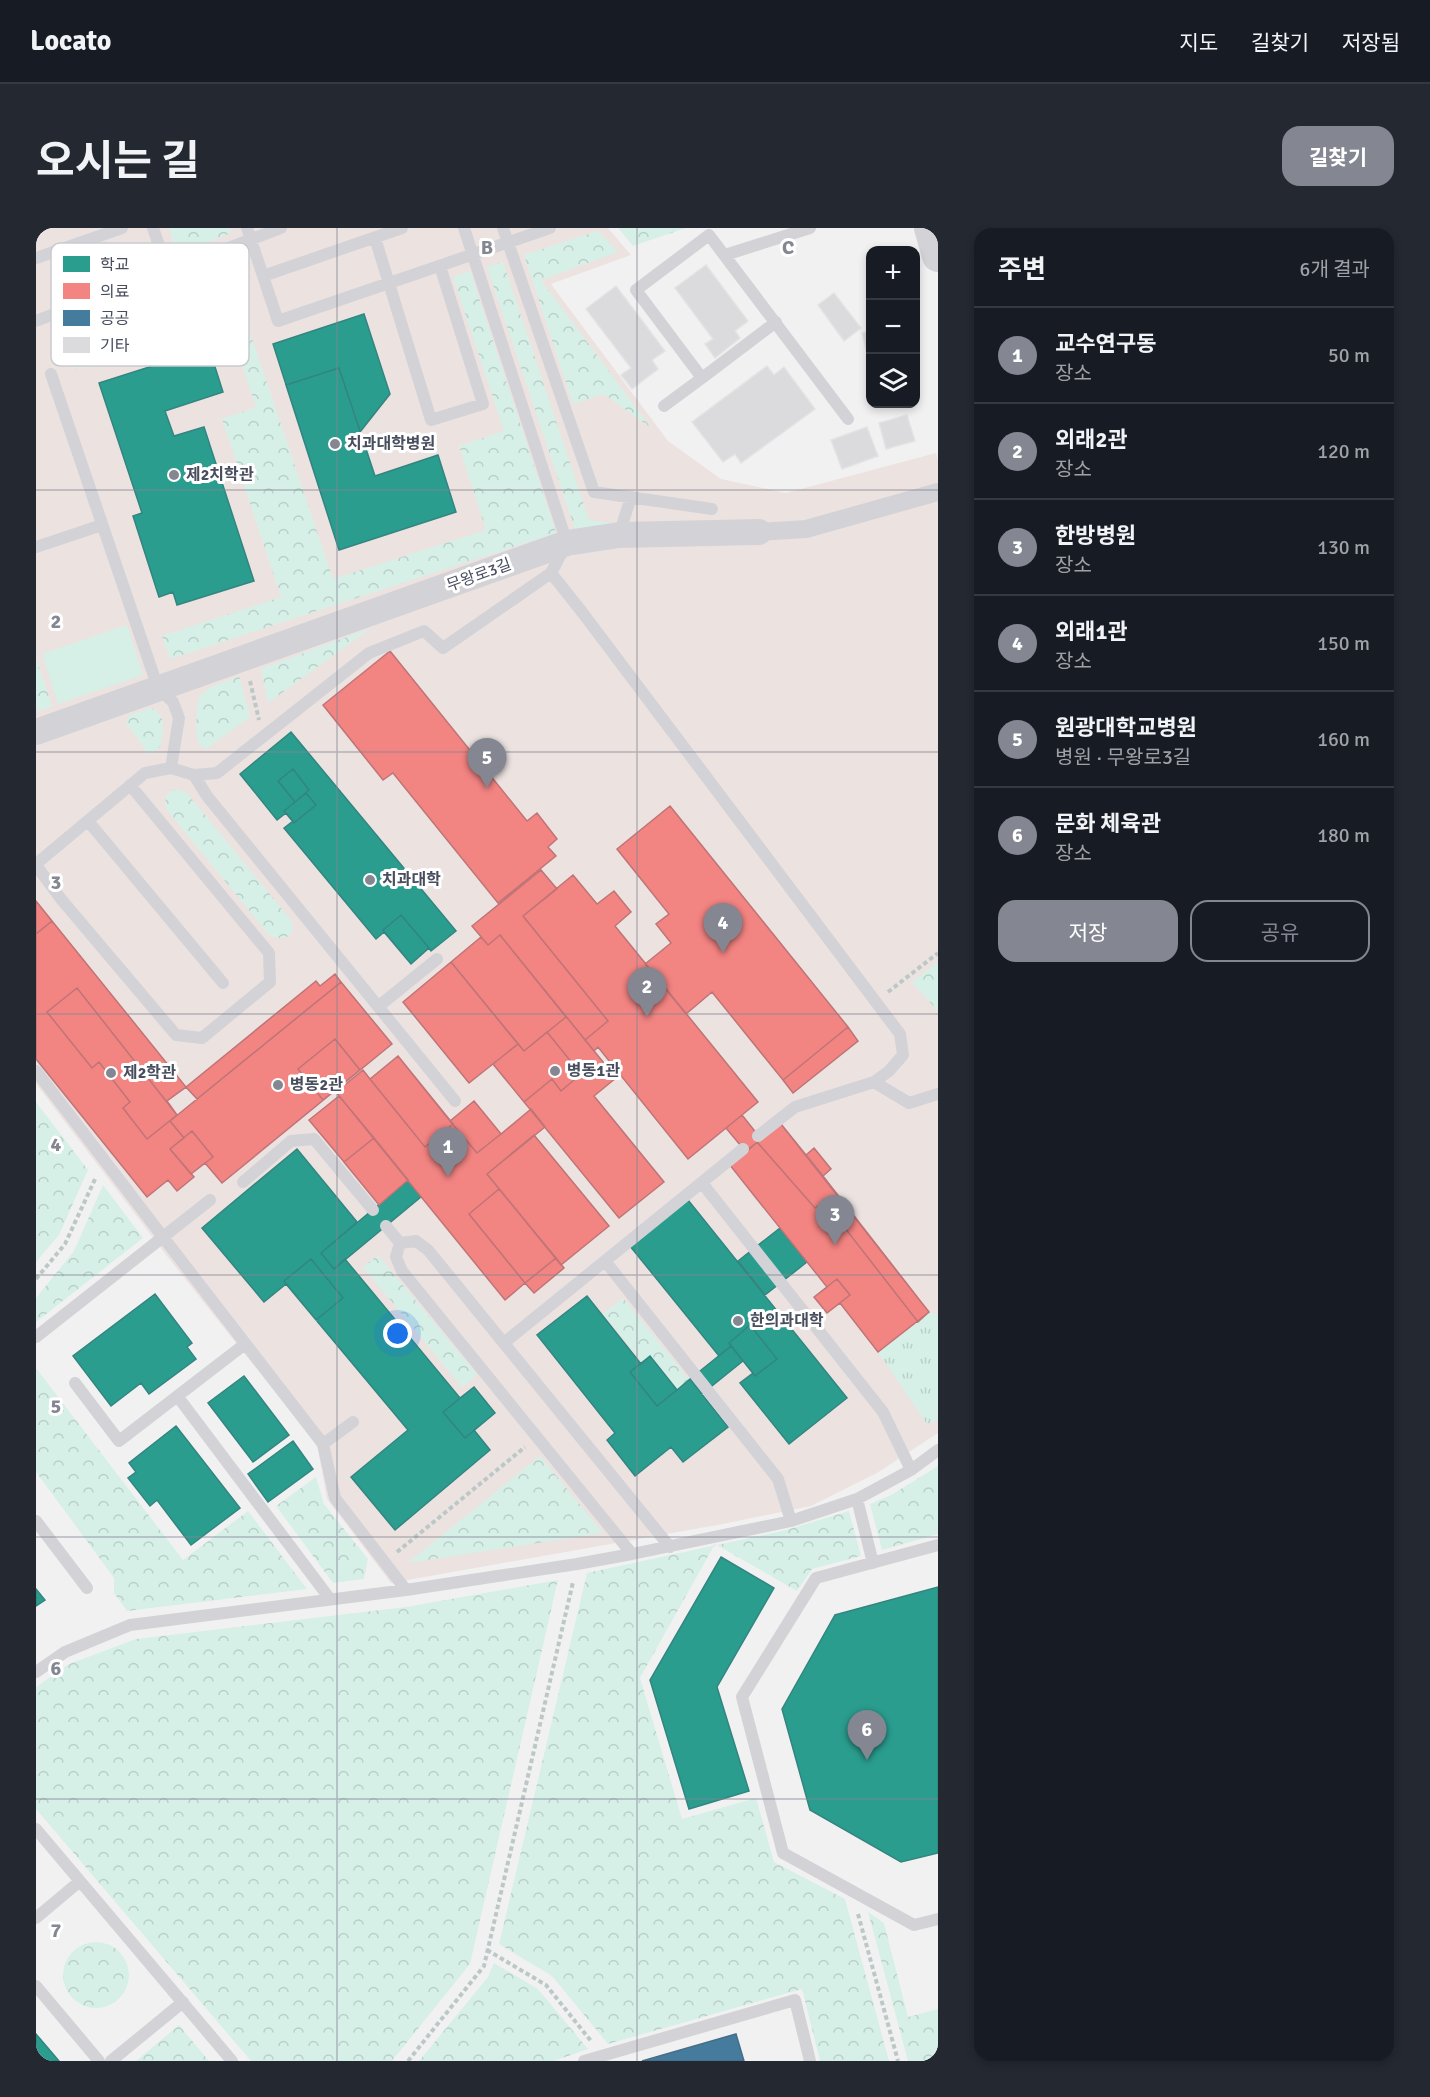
<!DOCTYPE html>
<html lang="ko">
<head>
<meta charset="utf-8">
<style>
  body { margin:0; font-family:Signika,"Noto Sans KR",sans-serif; background:#242831; color:#f1f3f6 }
  .controls { position:absolute; right:18px; top:18px; display:grid; overflow:hidden; border-radius:12px; box-shadow:0 3px 9px #0003 }
  .controls button { width:54px; height:54px; display:grid; place-items:center; padding:0; border:0; border-bottom:2px solid #363941; background:#171b24; color:#f1f3f6; font:30px sans-serif }
  .you { position:absolute; left:362px; top:1106px; width:21px; height:21px; margin:-15px; border:4px solid #fff; border-radius:50%; background:#1a73e8; box-shadow:0 0 0 9px #1a73e833 }
  .badge { display:grid; place-items:center; width:39px; height:39px; border-radius:50%; background:#848791; color:#fff; font-size:20px; font-weight:700 }
  .pin { position:absolute; translate:-50% -50px; filter:drop-shadow(0 2px 3px #0008) }
  .pin::after { content:''; position:absolute; top:32px; width:21px; height:18px; background:inherit; clip-path:polygon(0 0,100% 0,50% 100%) }
  .list { margin:0; padding:0; list-style:none }
  h2 { display:flex; justify-content:space-between; align-items:center; height:78px; margin:0; padding:0 24px; font-size:26px }
  h2 small { font-size:20px; font-weight:400; color:#9ea1a6 }
  .list li { display:grid; grid-template-columns:39px 1fr auto; gap:18px; align-items:center; box-sizing:border-box; height:96px; padding:0 24px; border-top:2px solid #363941 }
  .list b { display:block; font-size:22px; white-space:nowrap }
  .list p { margin:0; font-size:20px; white-space:nowrap; color:#9ea1a6 }
  .list em { font-size:20px; font-style:normal; color:#9ea1a6 }
  .actions { display:flex; gap:12px; padding:18px 24px }
  .actions a { flex:1; padding:14px 0; border:2px solid #848791; border-radius:18px; text-align:center; font-size:21px; color:#848791 }
  .actions .main { background:#848791; color:#fff }
  .icon { flex:none; width:33px; height:33px; fill:none; stroke:currentColor; stroke-width:2; stroke-linecap:round; stroke-linejoin:round }
  .map { position:relative; flex:none; width:902px; height:1833px; overflow:hidden; border-radius:18px }
  header { display:flex; align-items:center; gap:36px; box-sizing:border-box; height:84px; padding:0 30px; background:#171b24; border-bottom:2px solid #363941 }
  header strong { font-size:28px }
  nav { display:flex; gap:33px; margin-inline-start:auto; font-size:21px }
  .intro { display:flex; align-items:center; justify-content:space-between; box-sizing:border-box; height:144px; padding:0 36px }
  h1 { margin:0; font-size:42px }
  .button { padding:15px 27px; border-radius:18px; background:#848791; color:#fff; font-size:21px; font-weight:700 }
  main { display:flex; gap:36px; padding:0 36px }
  aside { flex:1; background:#171b24; border-radius:18px; box-shadow:0 3px 9px #0003 }
  .map>svg:first-child { display:block }
  .medical { fill:#ece3e1 }
  .grass { fill:url(#grass-tufts) }
  .forest { fill:url(#forest-crowns) }
  .pitch { fill:#d6f0e7 }
  .schools { fill:#2a9d8f; stroke:#338580; stroke-width:1.5 }
  .health { fill:#f28482; stroke:#bf7477; stroke-width:1.5 }
  .public { fill:#457b9d; stroke:#466e8a; stroke-width:1.5 }
  .building { fill:#dbdadd; stroke:#e3e3e4; stroke-width:1.5 }
  .lines { fill:none; stroke-linecap:round; stroke-linejoin:round }
  .path { stroke:#bcc8c7; stroke-width:4; stroke-dasharray:4.5 3; stroke-linecap:butt }
  .service { stroke:#d3d3d7; stroke-width:12 }
  .pedestrian { stroke:#d3d3d7; stroke-width:18 }
  .minor { stroke:#d3d3d7; stroke-width:26 }
  .tertiary { stroke:#d3d3d7; stroke-width:32 }
  .grid { fill:none; stroke:#848791; stroke-width:1.5; stroke-opacity:0.55 }
  .poi-dot { fill:#848791; stroke:#fff; stroke-width:2 }
  .labels { text-anchor:middle; dominant-baseline:central; stroke-width:6; stroke-linejoin:round; paint-order:stroke }
  .poi-label { font-size:16px; font-weight:bold; fill:#484e5e; stroke:#fff; text-anchor:start }
  .street-label { font-size:16px; fill:#484e5e; stroke:#fff }
  .key { fill:#fff; stroke:#c8cacf; stroke-width:1.5 }
  .key-label { font-size:16px; fill:#484e5e }
  .grid-label { font-size:20px; text-anchor:middle; font-weight:bold; fill:#848791; stroke:#fff; stroke-width:6; stroke-linejoin:round; paint-order:stroke }
</style>
</head>
<body>
<header>
<strong>Locato</strong>
<nav><a>지도</a><a>길찾기</a><a>저장됨</a></nav>
</header>
<div class="intro"><h1>오시는 길</h1><a class="button">길찾기</a></div>
<main>
<div class="map">
<svg width="902" height="1833" viewBox="0 0 902 1833">
  <defs>
    <pattern id="grass-tufts" width="24" height="20" patternUnits="userSpaceOnUse" patternTransform="scale(1.5)"><rect width="24" height="20" fill="#d6f0e7"/><path d="M3 7l-1-3M5 7V3M7 7l1-3M15 17l-1-3M17 17v-4M19 17l1-3" fill="none" stroke="#b9cfc9"/></pattern>
    <pattern id="forest-crowns" width="20" height="18" patternUnits="userSpaceOnUse" patternTransform="scale(1.5)"><rect width="20" height="18" fill="#d6f0e7"/><path d="M2 6a3 3 0 1 1 6 0M12 15a3 3 0 1 1 6 0" fill="none" stroke="#b9cfc9"/></pattern>
  </defs>
  <rect width="100%" height="100%" fill="#f2f1f1"/>
  <path class="medical" d="M 0,0 L 572,0 L 595,27 L 515,56 L 632,213 L 685,251 L 750,265 L 900,225 L 902,232 L 902,1205 L 841,1245 L 775,1278 L 687,1296 L 355,1355 L 291,1271 L 281,1217 L 134,1032 L 0,856 Z"/>
  <path class="grass" d="M 893,1084 L 902,1087 L 902,1192 L 891,1196 L 842,1124 Z"/>
  <path class="forest" d="M 133,0 L 193,0 L 195,5 L 141,26 Z
    M 582,0 L 650,0 L 597,18 Z
    M 562,3 L 582,24 L 505,52 L 615,200 L 568,166 L 537,176 L 488,27 Z
    M 467,34 L 553,292 L 574,295 L 573,306 L 540,304 L 451,39 Z
    M 434,43 L 520,305 L 134,431 L 126,408 L 245,369 L 186,191 L 220,179 L 191,91 L 41,141 L 35,121 L 201,66 L 297,351 L 450,302 L 423,218 L 468,203 L 417,49 Z
    M 335,400 L 232,475 L 225,441 Z
    M 0,430 L 16,478 L 2,483 L 0,477 Z
    M 203,448 L 214,489 L 170,521 C 166,519 166,519 163,515 C 159,508 160,475 164,468 C 172,458 192,453 203,448 Z
    M 113,480 C 132,482 127,506 124,519 L 113,527 L 90,494 L 94,487 Z
    M 140,561 L 151,565 L 254,691 C 262,709 247,714 233,707 L 131,582 L 129,575 L 130,567 Z
    M 902,734 L 902,783 L 876,754 Z
    M 0,874 L 52,942 L 23,1007 L 0,1034 Z
    M 67,957 L 107,1010 L 0,1094 L 0,1070 L 38,1023 Z
    M 342,1027 L 441,1147 L 426,1159 L 327,1039 Z
    M 587,1070 L 661,1162 L 650,1171 L 630,1147 L 622,1153 L 567,1086 Z
    M 0,1140 L 147,1332 L 212,1283 L 271,1361 L 91,1383 L 78,1365 L 78,1350 L 0,1244 Z
    M 504,1228 L 567,1305 L 372,1335 Z
    M 902,1238 L 902,1306 L 846,1322 L 834,1276 L 855,1267 Z
    M 280,1249 L 288,1276 L 332,1331 L 328,1351 L 297,1355 L 240,1278 Z
    M 813,1283 L 825,1328 L 776,1341 L 761,1363 L 679,1316 L 604,1450 L 646,1591 L 720,1570 L 738,1634 L 809,1671 L 853,1833 L 784,1833 L 766,1761 L 572,1816 L 516,1748 L 463,1716 L 551,1345 L 750,1302 Z
    M 522,1352 L 434,1736 L 356,1833 L 215,1833 L 0,1581 L 0,1459 L 33,1436 L 100,1411 L 370,1379 Z
    M 832,1684 L 848,1695 L 872,1789 L 902,1781 L 902,1833 L 872,1833 Z
    M27 1747a33 33 0 1 1 66 0a33 33 0 1 1-66 0Z
    M 458,1735 L 502,1761 L 552,1821 L 518,1833 L 383,1833 L 452,1749 Z
    M 143,1797 L 173,1833 L 100,1833 Z"/>
  <path class="pitch" d="M 91,397 L 107,447 L 22,476 L 6,426 Z"/>
  <path class="schools" d="M 328,86 L 354,166 L 324,204 L 339,248 L 402,227 L 420,284 L 303,322 L 237,116 Z
    M 173,120 L 187,164 L 129,183 L 138,208 L 168,199 L 218,353 L 141,377 L 137,364 L 123,369 L 97,288 L 106,285 L 63,155 Z
    M 303,140 L 339,248 L 402,227 L 420,284 L 303,322 L 250,157 Z
    M 255,504 L 420,703 L 395,723 L 393,720 L 375,736 L 348,704 L 340,711 L 248,600 L 257,593 L 250,585 L 241,592 L 204,546 Z
    M 257,541 L 273,562 L 259,574 L 242,553 Z
    M 270,565 L 280,577 L 258,595 L 248,583 Z
    M 365,687 L 393,720 L 375,736 L 347,702 Z
    M 261,921 L 321,994 L 285,1025 L 298,1041 L 309,1031 L 424,1170 L 438,1159 L 459,1185 L 438,1202 L 454,1222 L 359,1302 L 315,1249 L 372,1202 L 250,1056 L 228,1074 L 166,1000 Z
    M 372,952 L 385,969 L 298,1041 L 285,1025 Z
    M 652,972 L 811,1170 L 753,1216 L 704,1155 L 717,1145 L 695,1118 L 683,1128 L 594,1018 Z
    M 744,1000 L 771,1034 L 729,1067 L 702,1033 Z
    M 275,1031 L 307,1070 L 280,1092 L 248,1053 Z
    M 119,1066 L 156,1115 L 151,1119 L 160,1131 L 113,1166 L 105,1155 L 75,1178 L 37,1128 Z
    M 551,1068 L 605,1136 L 614,1128 L 641,1162 L 654,1151 L 692,1199 L 647,1234 L 635,1219 L 599,1248 L 571,1212 L 579,1205 L 501,1107 Z
    M 714,1097 L 741,1131 L 719,1148 L 693,1115 Z
    M 695,1118 L 707,1133 L 666,1166 L 654,1151 Z
    M 614,1128 L 641,1162 L 621,1178 L 594,1144 Z
    M 208,1148 L 253,1207 L 217,1234 L 172,1175 Z
    M 438,1159 L 459,1185 L 429,1210 L 407,1184 Z
    M 140,1198 L 204,1280 L 155,1317 L 121,1272 L 114,1278 L 92,1250 L 100,1244 L 93,1235 Z
    M 257,1213 L 277,1241 L 232,1274 L 212,1246 Z
    M 685,1329 L 738,1360 L 681,1459 L 713,1563 L 653,1581 L 614,1452 Z
    M 902,1359 L 902,1625 L 865,1634 L 774,1582 L 746,1481 L 799,1387 Z
    M 0,1361 L 9,1372 L 0,1378 Z
    M 0,1806 L 23,1833 L 0,1833 Z"/>
  <path class="health" d="M 354,423 L 491,593 L 501,585 L 521,611 L 512,619 L 520,628 L 462,675 L 357,545 L 347,552 L 287,477 Z
    M 634,578 L 812,799 L 747,852 L 676,764 L 650,786 L 609,736 L 635,715 L 620,696 L 633,686 L 581,621 Z
    M 505,642 L 521,661 L 487,688 L 572,793 L 549,812 L 464,707 L 452,717 L 436,698 Z
    M 537,647 L 561,676 L 578,663 L 595,684 L 579,698 L 722,874 L 652,931 L 562,819 L 558,823 L 549,812 L 572,793 L 487,688 Z
    M 0,673 L 16,693 L 0,706 Z
    M 16,693 L 150,859 L 131,873 L 141,887 L 134,893 L 148,910 L 134,921 L 158,949 L 141,963 L 132,952 L 111,969 L 0,831 L 0,706 Z
    M 464,707 L 580,850 L 558,868 L 628,954 L 583,990 L 457,836 L 482,816 L 415,734 L 445,709 L 452,717 Z
    M 464,707 L 530,789 L 488,823 L 415,734 L 445,709 L 452,717 Z
    M 415,734 L 482,816 L 433,855 L 367,774 Z
    M 299,746 L 305,754 L 161,871 L 150,859 L 280,753 L 284,758 Z
    M 305,754 L 356,816 L 186,955 L 169,935 L 155,946 L 134,921 L 148,910 L 134,893 Z
    M 41,760 L 141,887 L 111,911 L 87,880 L 94,874 L 63,834 L 56,840 L 11,784 Z
    M 812,799 L 822,813 L 757,865 L 747,852 Z
    M 511,804 L 545,846 L 525,863 L 516,851 L 488,874 L 457,836 L 482,816 L 488,823 Z
    M 299,811 L 324,842 L 287,872 L 262,841 Z
    M 362,828 L 414,893 L 438,873 L 465,906 L 495,881 L 509,899 L 451,946 L 528,1040 L 498,1065 L 489,1055 L 469,1072 L 300,864 L 327,842 L 334,851 Z
    M 362,828 L 417,896 L 389,919 L 334,851 Z
    M 303,868 L 338,910 L 308,934 L 273,892 Z
    M 438,873 L 465,906 L 441,925 L 414,893 Z
    M 706,887 L 725,911 L 710,924 L 690,900 Z
    M 745,896 L 770,927 L 778,920 L 795,941 L 787,948 L 893,1084 L 842,1124 L 804,1075 L 791,1085 L 778,1069 L 791,1059 L 693,936 Z
    M 745,896 L 893,1084 L 882,1094 L 788,973 L 779,980 L 721,914 Z
    M 156,903 L 177,929 L 155,946 L 134,921 Z
    M 498,907 L 573,998 L 525,1037 L 451,946 Z
    M 338,910 L 372,952 L 343,977 L 308,934 Z
    M 778,920 L 795,941 L 787,948 L 770,927 Z
    M 463,961 L 520,1030 L 489,1055 L 433,986 Z
    M 520,1030 L 528,1040 L 498,1065 L 489,1055 Z
    M 801,1051 L 814,1067 L 791,1085 L 778,1069 Z"/>
  <path class="public" d="M 700,1806 L 708,1833 L 606,1833 Z"/>
  <path class="building" d="M 670,37 L 712,93 L 699,103 L 704,110 L 679,130 L 669,116 L 677,111 L 639,60 Z
    M 580,58 L 629,123 L 616,132 L 622,141 L 596,161 L 585,147 L 595,140 L 550,81 Z
    M 798,65 L 825,100 L 808,113 L 782,77 Z
    M 834,103 L 834,120 L 830,121 L 826,105 Z
    M 731,138 L 738,147 L 748,139 L 779,181 L 705,235 L 699,226 L 687,234 L 656,194 Z
    M 871,187 L 879,213 L 850,221 L 843,195 Z
    M 831,199 L 842,228 L 806,241 L 795,212 Z"/>
  <g class="lines">
    <path class="path" d="M 214,453 L 223,492
      M 852,764 L 902,725
      M 0,1051 L 29,1016 L 60,949
      M 361,1324 L 489,1219
      M 822,1686 L 862,1833
      M 451,1722 L 510,1757 L 555,1813
      M 372,1833 L 448,1738 L 537,1354"/>
    <path class="service" d="M 117,0 L 132,43
      M 211,0 L 242,93 L 514,0
      M 428,0 L 531,315 L 515,345
      M 467,0 L 558,264 L 676,281
      M 339,10 L 395,192 L 447,176 L 404,38
      M 689,27 L 774,0
      M 0,30 L 86,0
      M 227,48 L 366,0
      M 0,93 L 245,0
      M 740,94 L 666,150 L 600,62 L 673,7 L 812,191
      M 15,146 L 122,460 L 137,474 L 143,490 L 135,540
      M 628,178 L 666,150
      M 583,307 L 595,269
      M 0,319 L 66,297
      M 158,547 L 171,568 L 419,873
      M 52,593 L 187,755
      M 0,636 L 109,545 L 135,540 L 158,547 L 181,545 L 333,425 L 388,403 L 407,420 L 515,345 L 546,384 L 864,806 L 867,827 L 853,843 L 838,854
      M 0,637 L 25,671 L 140,807 L 166,810 L 234,754 L 233,725 L 94,557
      M 343,778 L 401,731
      M 0,843 L 127,1009 L 0,1109
      M 722,908 L 759,879 L 838,854 L 873,875 L 902,866
      M 207,954 L 255,913 L 278,911 L 337,982
      M 666,955 L 847,1184 L 875,1242
      M 174,972 L 127,1009 L 287,1216 L 299,1270 L 370,1362
      M 350,998 L 364,1015
      M 569,1033 L 742,1251 L 755,1293
      M 469,1114 L 707,921
      M 39,1155 L 83,1213 L 209,1116
      M 142,1169 L 294,1371
      M 287,1216 L 317,1194
      M 821,1271 L 837,1335
      M 0,1293 L 51,1360
      M 902,1317 L 780,1350 L 706,1469 L 747,1625 L 878,1697 L 902,1691
      M 596,1326 L 366,1043 L 360,1029 L 364,1015 L 380,1013 L 392,1022 L 634,1319
      M 0,1444 L 29,1424 L 94,1397 L 370,1362 L 541,1336 L 596,1326 L 755,1293 L 821,1271 L 875,1242 L 902,1222
      M 0,1601 L 196,1833
      M 0,1690 L 44,1653
      M 0,1758 L 63,1833
      M 75,1833 L 147,1774
      M 548,1833 L 759,1772 L 774,1833"/>
    <path class="pedestrian" d="M 723,304 L 770,301 L 902,264"/>
    <path class="minor" d="M 0,504 L 531,315 L 583,307 L 723,304"/>
    <path class="tertiary" d="M 894,0 L 902,28"/>
  </g>
  <path class="grid" d="M 301,0 L 301,1833M 601,0 L 601,1833M 0,262 L 902,262M 0,524 L 902,524M 0,786 L 902,786M 0,1047 L 902,1047M 0,1309 L 902,1309M 0,1571 L 902,1571"/>
  <g class="poi-dot">
    <circle cx="299" cy="216" r="6"/>
    <circle cx="138" cy="247" r="6"/>
    <circle cx="334" cy="652" r="6"/>
    <circle cx="519" cy="843" r="6"/>
    <circle cx="75" cy="845" r="6"/>
    <circle cx="242" cy="857" r="6"/>
    <circle cx="702" cy="1093" r="6"/>
  </g>
  <g class="labels">
    <g class="poi-label">
      <text x="311" y="216">치과대학병원</text>
      <text x="150" y="247">제2치학관</text>
      <text x="346" y="652">치과대학</text>
      <text x="531" y="843">병동1관</text>
      <text x="87" y="845">제2학관</text>
      <text x="254" y="857">병동2관</text>
      <text x="714" y="1093">한의과대학</text>
    </g>
    <g class="street-label">
      <text transform="translate(443 347) rotate(-20)">무왕로3길</text>
    </g>
  </g>
  <rect x="15" y="15" width="198" height="123" rx="9" class="key"/>
  <rect x="27" y="28" width="27" height="16" fill="#2a9d8f"/>
  <rect x="27" y="55" width="27" height="16" fill="#f28482"/>
  <rect x="27" y="82" width="27" height="16" fill="#457b9d"/>
  <rect x="27" y="109" width="27" height="16" fill="#dbdadd"/>
  <g class="key-label">
    <text x="64" y="42">학교</text>
    <text x="64" y="69">의료</text>
    <text x="64" y="96">공공</text>
    <text x="64" y="123">기타</text>
  </g>
  <g class="grid-label">
    <text x="451" y="26">B</text>
    <text x="752" y="26">C</text>
    <text x="20" y="400">2</text>
    <text x="20" y="661">3</text>
    <text x="20" y="923">4</text>
    <text x="20" y="1185">5</text>
    <text x="20" y="1447">6</text>
    <text x="20" y="1709">7</text>
  </g>
</svg>
<div class="controls">
<button>+</button>
<button>−</button>
<button><svg class="icon" aria-label="layers" viewBox="0 0 24 24"><path d="M12 4l9 5-9 5-9-5zM3 14l9 5 9-5"/></svg></button>
</div>
<div class="you"></div>
<div class="pin badge" style="left:412px;top:949px">1</div>
<div class="pin badge" style="left:611px;top:789px">2</div>
<div class="pin badge" style="left:799px;top:1017px">3</div>
<div class="pin badge" style="left:687px;top:725px">4</div>
<div class="pin badge" style="left:451px;top:560px">5</div>
<div class="pin badge" style="left:831px;top:1532px">6</div>
</div>
<aside>
<h2>주변<small>6개 결과</small></h2>
<ul class="list">
<li><span class="badge">1</span><div><b>교수연구동</b><p>장소</p></div><em>50 m</em></li>
<li><span class="badge">2</span><div><b>외래2관</b><p>장소</p></div><em>120 m</em></li>
<li><span class="badge">3</span><div><b>한방병원</b><p>장소</p></div><em>130 m</em></li>
<li><span class="badge">4</span><div><b>외래1관</b><p>장소</p></div><em>150 m</em></li>
<li><span class="badge">5</span><div><b>원광대학교병원</b><p>병원 · 무왕로3길</p></div><em>160 m</em></li>
<li><span class="badge">6</span><div><b>문화 체육관</b><p>장소</p></div><em>180 m</em></li>
</ul>
<div class="actions"><a class="main">저장</a><a>공유</a></div>
</aside>
</main>
</body>
</html>
